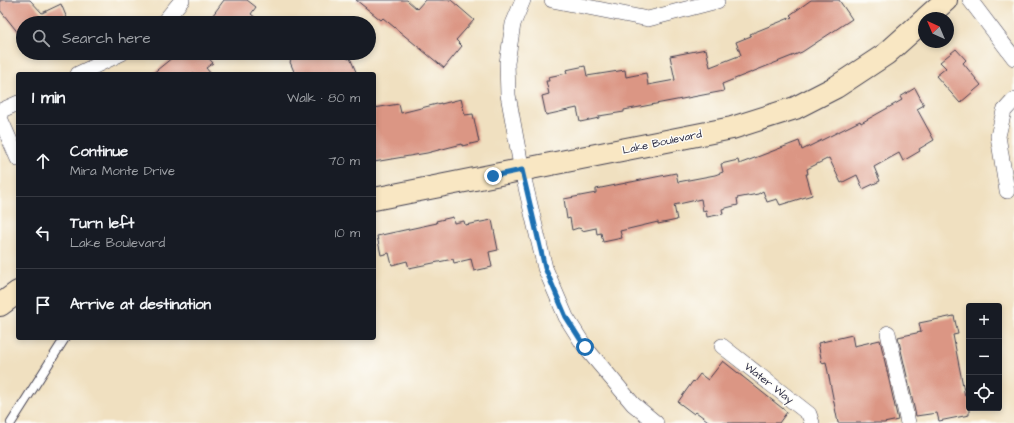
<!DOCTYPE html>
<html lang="en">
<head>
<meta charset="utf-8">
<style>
  body { margin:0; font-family:"Architects Daughter",sans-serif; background:#20242c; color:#f1f3f6 }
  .controls { position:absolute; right:12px; bottom:12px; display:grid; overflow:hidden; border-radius:4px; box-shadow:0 2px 6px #0003 }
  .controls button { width:36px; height:36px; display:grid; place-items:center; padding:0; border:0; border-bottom:1px solid #363941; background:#171b24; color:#f1f3f6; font:20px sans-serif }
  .compass { position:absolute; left:918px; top:12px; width:36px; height:36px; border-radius:50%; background:#171b24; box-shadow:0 2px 6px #0003; rotate:316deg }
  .stop { position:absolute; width:12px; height:12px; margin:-9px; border:3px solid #1f6fb2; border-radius:50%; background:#fff }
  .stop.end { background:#1f6fb2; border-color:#fff; box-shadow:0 1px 4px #0008 }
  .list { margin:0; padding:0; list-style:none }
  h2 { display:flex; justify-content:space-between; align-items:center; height:52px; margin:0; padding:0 16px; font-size:17px }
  h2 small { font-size:13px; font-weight:400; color:#9ea1a6 }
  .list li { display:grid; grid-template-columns:26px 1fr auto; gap:12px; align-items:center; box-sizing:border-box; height:72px; padding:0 16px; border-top:1px solid #363941 }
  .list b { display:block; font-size:15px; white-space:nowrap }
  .list p { margin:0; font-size:13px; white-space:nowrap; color:#9ea1a6 }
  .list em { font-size:13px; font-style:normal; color:#9ea1a6 }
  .icon { flex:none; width:22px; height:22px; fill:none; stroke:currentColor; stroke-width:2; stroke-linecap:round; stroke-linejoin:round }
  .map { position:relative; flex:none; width:1014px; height:423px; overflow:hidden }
  .search { position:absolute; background:#171b24; box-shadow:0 2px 6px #0003; left:16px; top:16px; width:360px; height:44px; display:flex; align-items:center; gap:10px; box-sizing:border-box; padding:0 14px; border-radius:22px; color:#9ea1a6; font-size:15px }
  .panel { position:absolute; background:#171b24; box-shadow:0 2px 6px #0003; left:16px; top:72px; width:360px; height:268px; border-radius:4px }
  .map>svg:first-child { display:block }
  .building { fill:#db9684 }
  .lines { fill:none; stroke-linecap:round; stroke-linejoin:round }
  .lane-casing { stroke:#413e4f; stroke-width:10 }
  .street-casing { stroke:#413e4f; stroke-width:16 }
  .secondary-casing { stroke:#413e4f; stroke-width:24 }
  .lane { stroke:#fff; stroke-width:8 }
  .street { stroke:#fff; stroke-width:15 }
  .secondary { stroke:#f9e7c3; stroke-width:22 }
  .route { stroke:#1f6fb2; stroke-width:5 }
  .labels { text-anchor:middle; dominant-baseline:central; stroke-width:3; stroke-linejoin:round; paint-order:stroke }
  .street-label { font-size:11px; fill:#22223b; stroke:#fdfcf7 }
</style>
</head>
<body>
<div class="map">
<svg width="1014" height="423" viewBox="0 0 1014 423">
  <rect width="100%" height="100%" fill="#fdfcf7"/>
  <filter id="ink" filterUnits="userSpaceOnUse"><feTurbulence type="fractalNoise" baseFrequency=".025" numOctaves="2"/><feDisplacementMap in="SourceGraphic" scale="8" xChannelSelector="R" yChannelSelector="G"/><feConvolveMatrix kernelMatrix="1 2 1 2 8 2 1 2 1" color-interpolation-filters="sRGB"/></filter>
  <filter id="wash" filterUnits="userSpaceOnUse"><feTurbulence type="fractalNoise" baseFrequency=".012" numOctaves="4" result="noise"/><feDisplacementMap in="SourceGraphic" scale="16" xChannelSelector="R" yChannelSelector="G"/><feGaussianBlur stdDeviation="0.9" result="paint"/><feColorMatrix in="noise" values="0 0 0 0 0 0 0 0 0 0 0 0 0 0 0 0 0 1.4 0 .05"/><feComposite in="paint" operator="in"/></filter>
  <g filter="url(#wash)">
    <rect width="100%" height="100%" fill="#f0e0c0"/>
    <g id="blocks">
      <path class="building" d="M 0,0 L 30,0 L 42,13 L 61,4 L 69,23 L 23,23 L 23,39 L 0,10 Z
        M 224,0 L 247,0 L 256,7 L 251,14 L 262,23 L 207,23 Z
        M 356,0 L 407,0 L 417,9 L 425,0 L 451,0 L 474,20 L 456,40 L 462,46 L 444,68 L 383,18 L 381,20 Z
        M 811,0 L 839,0 L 852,19 L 802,52 L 722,84 L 724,91 L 624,110 L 624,112 L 599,116 L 599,118 L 580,122 L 577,108 L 546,115 L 542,96 L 549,94 L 546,81 L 549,81 L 548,77 L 567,73 L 566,70 L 585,66 L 587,76 L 625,70 L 626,77 L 646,73 L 648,85 L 675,80 L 670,56 L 706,49 L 710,67 L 741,55 L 736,42 L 751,36 L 750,34 L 792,17 L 790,15 Z
        M 956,49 L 966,60 L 963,63 L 981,85 L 960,103 L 936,76 L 946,68 L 940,62 Z
        M 178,53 L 204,53 L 213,63 L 206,68 L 211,74 L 152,74 Z
        M 296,53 L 345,53 L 348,59 L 350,58 L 357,74 L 295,74 L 290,62 Z
        M 915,88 L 924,105 L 917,109 L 934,140 L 919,149 L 920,151 L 903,161 L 899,153 L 874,167 L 880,181 L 863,189 L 857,175 L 841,183 L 829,158 L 807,169 L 808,174 L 806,174 L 812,195 L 780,205 L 777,199 L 767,202 L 763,191 L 758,194 L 737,198 L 738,205 L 722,209 L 723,214 L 707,217 L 706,210 L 703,211 L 701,199 L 674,205 L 677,220 L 658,224 L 658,222 L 620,231 L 622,238 L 603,242 L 601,233 L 597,234 L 596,228 L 582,231 L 582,229 L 578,228 L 572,230 L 570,218 L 567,219 L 564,199 L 596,193 L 596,189 L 676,173 L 678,182 L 715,175 L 723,172 L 721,164 L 738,160 L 739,164 L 799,141 L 802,150 L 860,121 L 861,123 L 902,100 L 900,97 Z
        M 461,99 L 465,115 L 473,114 L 479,142 L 462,146 L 462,144 L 427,153 L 374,162 L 374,108 L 399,104 L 401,113 L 441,103 L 441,104 Z
        M 453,217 L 454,223 L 464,221 L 465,225 L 492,220 L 498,250 L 489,252 L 492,267 L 474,271 L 471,259 L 454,263 L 453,259 L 409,268 L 407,261 L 392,265 L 389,253 L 381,255 L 377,236 L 437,223 L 436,221 Z
        M 954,316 L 958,334 L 953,335 L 965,396 L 969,395 L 969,415 L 939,421 L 937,413 L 916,416 L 898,337 L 921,332 L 919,323 Z
        M 852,335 L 854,346 L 880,340 L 898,420 L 884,423 L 838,423 L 826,362 L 822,363 L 818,343 Z
        M 723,361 L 787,412 L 779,423 L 711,423 L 696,412 L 694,414 L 678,402 L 693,381 L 694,382 L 700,374 L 708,380 Z"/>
    </g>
  </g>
  <g filter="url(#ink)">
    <use href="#blocks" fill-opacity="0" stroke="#413e4f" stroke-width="1"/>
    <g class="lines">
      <defs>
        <path id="lane" d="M 11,423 L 65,338"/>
        <path id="street" d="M 523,0 L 513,24 L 507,63 L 508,95 L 522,171 L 545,268 L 566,317 L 585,347 L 633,404 L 656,423
          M 552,0 L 648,19 L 717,1 L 717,0
          M 970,0 L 1014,58
          M 163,23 L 182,0
          M 78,74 L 122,53
          M 0,111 L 18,103
          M 0,118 L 18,159
          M 1007,191 L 998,136 L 1004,111 L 1014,100
          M 888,333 L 908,423
          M 722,346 L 809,414 L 812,423"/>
        <path id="secondary" d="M 926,18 L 946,0
          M 374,199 L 732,128 L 795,108 L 836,87 L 886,54 L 924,20
          M 0,305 L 18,292"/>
      </defs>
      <use href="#lane" class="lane-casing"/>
      <use href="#street" class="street-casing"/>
      <use href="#secondary" class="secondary-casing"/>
      <use href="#lane" class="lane"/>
      <use href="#street" class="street"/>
      <use href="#secondary" class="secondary"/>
    </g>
  </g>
  <g class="lines" filter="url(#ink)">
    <path class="route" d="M 493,176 L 522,170 L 545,268 L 566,317 L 585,347"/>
  </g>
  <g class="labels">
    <g class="street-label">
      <text transform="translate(662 142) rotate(-12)">Lake Boulevard</text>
      <text transform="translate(769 383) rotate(38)">Water Way</text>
    </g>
  </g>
</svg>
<div class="controls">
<button>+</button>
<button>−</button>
<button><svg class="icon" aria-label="locate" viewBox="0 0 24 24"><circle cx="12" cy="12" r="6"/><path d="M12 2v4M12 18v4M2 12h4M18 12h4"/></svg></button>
</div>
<svg class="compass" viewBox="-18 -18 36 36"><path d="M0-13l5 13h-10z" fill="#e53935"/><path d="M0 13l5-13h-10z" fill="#9ea1a6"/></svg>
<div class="stop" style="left:585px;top:347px"></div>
<div class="stop end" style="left:493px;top:176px"></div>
<div class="search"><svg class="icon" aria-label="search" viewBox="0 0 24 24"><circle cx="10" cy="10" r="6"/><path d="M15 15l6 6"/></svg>Search here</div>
<section class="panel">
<h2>1 min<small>Walk · 80 m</small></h2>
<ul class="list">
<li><svg class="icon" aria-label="ahead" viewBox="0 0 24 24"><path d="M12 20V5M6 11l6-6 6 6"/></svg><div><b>Continue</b><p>Mira Monte Drive</p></div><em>70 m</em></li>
<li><svg class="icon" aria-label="left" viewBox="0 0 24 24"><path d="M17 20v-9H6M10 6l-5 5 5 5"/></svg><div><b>Turn left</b><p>Lake Boulevard</p></div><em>10 m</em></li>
<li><svg class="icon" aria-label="arrive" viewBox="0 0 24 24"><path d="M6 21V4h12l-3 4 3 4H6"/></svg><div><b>Arrive at destination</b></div></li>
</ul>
</section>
</div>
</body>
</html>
